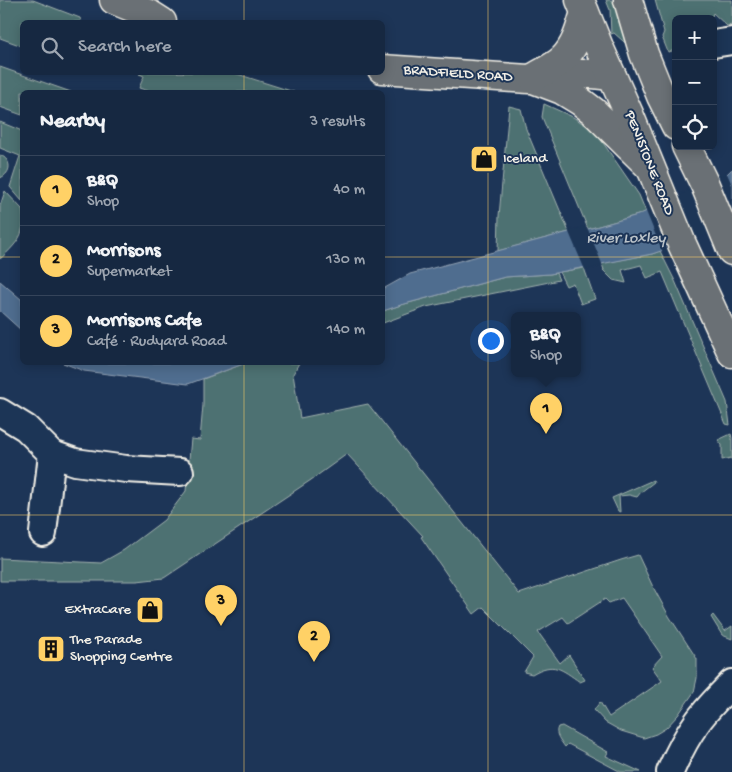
<!DOCTYPE html>
<html lang="en">
<head>
<meta charset="utf-8">
<style>
  body { margin:0; font-family:"Gochi Hand",sans-serif; background:#23344c; color:#f1f3f6 }
  .controls { position:absolute; right:15px; top:15px; display:grid; overflow:hidden; border-radius:8px; box-shadow:0 2px 12px #0003 }
  .controls button { width:45px; height:45px; display:grid; place-items:center; padding:0; border:0; border-bottom:1px solid #35445a; background:#162841; color:#f1f3f6; font:25px sans-serif }
  .you { position:absolute; left:490px; top:340px; width:18px; height:18px; margin:-12px; border:4px solid #fff; border-radius:50%; background:#1a73e8; box-shadow:0 0 0 8px #1a73e833 }
  .badge { display:grid; place-items:center; width:32px; height:32px; border-radius:50%; background:#ffd166; color:#111; font-size:16px; font-weight:700 }
  .pin { position:absolute; translate:-50% -41px; filter:drop-shadow(0 1px 2px #0008) }
  .pin::after { content:''; position:absolute; top:26px; width:18px; height:15px; background:inherit; clip-path:polygon(0 0,100% 0,50% 100%) }
  .popup { position:absolute; left:511px; top:312px; width:70px; height:65px; box-sizing:border-box; display:grid; place-content:center; border-radius:8px; background:#162841; filter:drop-shadow(0 1px 4px #0005); font-size:16px; white-space:nowrap; color:#9ea6b1 }
  .popup b { font-size:19px; color:#f1f3f6 }
  .popup::after { content:''; position:absolute; left:50%; top:100%; margin-left:-10px; border:10px solid transparent; border-top-color:#162841 }
  .list { margin:0; padding:0; list-style:none }
  h2 { display:flex; justify-content:space-between; align-items:center; height:65px; margin:0; padding:0 20px; font-size:21px }
  h2 small { font-size:16px; font-weight:400; color:#9ea6b1 }
  .list li { display:grid; grid-template-columns:32px 1fr auto; gap:15px; align-items:center; box-sizing:border-box; height:70px; padding:0 20px; border-top:1px solid #35445a }
  .list b { display:block; font-size:19px; white-space:nowrap }
  .list p { margin:0; font-size:16px; white-space:nowrap; color:#9ea6b1 }
  .list em { font-size:16px; font-style:normal; color:#9ea6b1 }
  .icon { flex:none; width:28px; height:28px; fill:none; stroke:currentColor; stroke-width:2; stroke-linecap:round; stroke-linejoin:round }
  .map { position:relative; flex:none; width:732px; height:772px; overflow:hidden }
  .search { position:absolute; background:#162841; box-shadow:0 2px 12px #0003; left:20px; top:20px; width:365px; height:55px; display:flex; align-items:center; gap:12px; box-sizing:border-box; padding:0 18px; border-radius:8px; color:#9ea6b1; font-size:19px }
  .panel { position:absolute; background:#162841; box-shadow:0 2px 12px #0003; left:20px; top:90px; width:365px; height:275px; border-radius:8px }
  .map>svg:first-child { display:block }
  .green { fill:#4e7172; stroke:#a1b1ad }
  .water { fill:#506d8f; stroke:#92a2b3 }
  .pier { fill:#1d3557 }
  .lines { fill:none; stroke-linecap:round; stroke-linejoin:round }
  .minor-casing { stroke:#f4f1e8; stroke-width:30 }
  .major-casing { stroke:#f4f1e8; stroke-width:31 }
  .highway-casing { stroke:#f4f1e8; stroke-width:31 }
  .minor { stroke:#1d3557; stroke-width:26 }
  .major { stroke:#6a7074; stroke-width:28 }
  .highway { stroke:#6a7074; stroke-width:28 }
  .grid { fill:none; stroke:#ffd166; stroke-width:1; stroke-opacity:0.55 }
  .labels { text-anchor:middle; dominant-baseline:central; stroke-width:4; stroke-linejoin:round; paint-order:stroke }
  .street-label { font-size:15px; fill:#f4f1e8; stroke:#1d3557 }
  .poi-label { font-size:15px; fill:#f4f1e8; stroke:#1d3557; text-anchor:start }
  .water-label { font-size:16px; font-style:italic; fill:#bbc3c9; stroke:#1d3557 }
</style>
</head>
<body>
<div class="map">
<svg width="732" height="772" viewBox="0 0 732 772">
  <rect width="100%" height="100%" fill="#1d3557"/>
  <filter id="ink" filterUnits="userSpaceOnUse"><feTurbulence type="fractalNoise" baseFrequency=".02" numOctaves="2"/><feDisplacementMap in="SourceGraphic" scale="10" xChannelSelector="R" yChannelSelector="G"/><feConvolveMatrix kernelMatrix="1 2 1 2 8 2 1 2 1" color-interpolation-filters="sRGB"/></filter>
  <g filter="url(#ink)">
    <path class="green" d="M 0,0 L 33,0 L 80,18 L 81,22 L 22,22 L 22,46 L 0,38 Z
      M 606,0 L 616,0 L 632,49 L 614,33 L 611,34 L 610,10 Z
      M 655,0 L 732,0 L 732,25 L 727,26 L 713,13 L 711,19 L 676,19 L 676,50 L 668,52 L 662,37 L 664,32 Z
      M 0,67 L 71,92 L 22,92 L 22,115 L 0,107 Z
      M 145,72 L 234,73 L 294,92 L 152,92 L 139,88 L 144,76 L 139,74 Z
      M 544,104 L 573,117 L 587,126 L 597,134 L 639,195 L 646,212 L 638,215 L 588,229 L 542,117 Z
      M 509,106 L 521,109 L 526,129 L 569,232 L 498,251 L 499,216 Z
      M 0,122 L 22,131 L 22,201 L 10,187 L 20,156 L 0,148 Z
      M 0,155 C 12,160 12,173 0,178 Z
      M 5,191 L 22,209 C 23,216 24,224 22,230 C 21,240 7,253 0,259 L 0,206 Z
      M 660,251 L 675,281 L 727,402 L 730,425 L 726,424 L 662,272 L 647,278 L 641,265 L 622,270 L 626,283 L 613,280 L 603,270 L 604,270 L 602,264 L 604,263 L 652,254 Z
      M 584,268 L 595,299 L 581,304 L 573,283 L 566,286 L 559,272 Z
      M 556,273 L 559,280 L 426,307 L 383,323 L 383,311 L 401,305 L 505,277 L 550,274 Z
      M 246,363 L 299,363 L 293,374 L 300,418 L 368,404 L 519,594 L 621,560 L 638,555 L 653,587 L 669,616 L 697,659 L 697,678 L 694,692 L 678,715 L 666,728 L 656,734 L 644,738 L 621,731 L 605,722 L 594,710 L 600,702 L 609,717 L 662,681 L 652,667 L 662,656 L 622,598 L 609,603 L 605,599 L 568,623 L 563,617 L 538,632 L 560,663 L 569,655 L 585,680 L 580,682 C 561,669 554,661 532,674 L 524,672 L 533,657 L 483,607 L 474,614 L 421,537 L 423,536 L 347,454 L 311,480 L 164,578 L 137,581 L 0,581 L 0,558 L 101,563 L 124,550 L 164,520 L 186,491 L 191,439 L 200,440 L 203,405 L 203,379 Z
      M 731,434 L 732,438 L 732,460 L 731,458 L 722,460 L 722,445 L 718,440 Z
      M 653,480 L 654,482 L 641,492 L 637,497 L 629,495 L 619,496 L 620,512 L 618,511 L 612,498 Z
      M 713,615 L 725,631 L 732,626 L 732,639 L 722,635 L 711,617 Z
      M 562,726 L 608,752 L 606,756 L 641,772 L 621,772 L 568,744 L 565,747 C 561,741 554,734 558,727 Z"/>
    <path class="water" d="M 732,169 L 732,220 L 682,244 L 652,254 L 550,274 L 505,277 L 401,305 L 383,311 L 383,289 L 410,274 L 569,232 L 588,229 L 638,215 L 725,176 Z
      M 0,281 L 22,300 L 22,331 L 0,311 Z
      M 63,363 L 246,363 L 188,384 L 84,371 Z"/>
    <path class="pier" d="M 726,171 L 732,185 L 732,223 L 683,246 L 663,253 L 645,209 L 664,202 L 723,174 Z
      M 587,227 L 603,266 L 585,270 L 568,230 Z"/>
    <g class="lines">
      <defs>
        <path id="minor" d="M 713,44 L 732,41
          M 0,412 L 26,428 L 52,454 L 75,462 L 126,469 L 180,472
          M 43,533 L 52,454
          M 670,772 C 677,756 685,739 696,724 C 706,709 720,696 732,683"/>
        <path id="major" d="M 114,0 L 151,15 L 162,22
          M 382,69 L 529,79 L 567,74 L 593,74 L 612,76
          M 533,79 L 562,90 L 580,101 L 593,111 L 650,167"/>
        <path id="highway" d="M 580,0 L 599,47 L 629,114 L 682,244 L 732,353
          M 628,0 L 644,54 L 661,96 L 676,126
          M 533,78 C 542,72 555,67 563,59 C 576,46 580,29 585,12
          M 686,146 L 705,185 L 732,251"/>
      </defs>
      <use href="#minor" class="minor-casing"/>
      <use href="#major" class="major-casing"/>
      <use href="#highway" class="highway-casing"/>
      <use href="#minor" class="minor"/>
      <use href="#major" class="major"/>
      <use href="#highway" class="highway"/>
    </g>
  </g>
  <path class="grid" d="M 244,0 L 244,22M 488,0 L 488,772M 244,72 L 244,92M 0,257 L 22,257M 382,257 L 732,257M 244,362 L 244,772M 0,515 L 732,515"/>
  <defs>
    <symbol id="shop-square" viewBox="-11 -11 22 22"><rect x="-9" y="-9" width="18" height="18" rx="4" fill="#ffd166" stroke="#1d3557"/><path d="M-5-2.5h2.3a2.7 3.5 0 0 1 5.4 0H5L5.5 6h-11ZM-1.5-2.5h3a1.5 2.3 0 0 0-3 0Z" fill="#111"/></symbol>
    <symbol id="building-square" viewBox="-11 -11 22 22"><rect x="-9" y="-9" width="18" height="18" rx="4" fill="#ffd166" stroke="#1d3557"/><path d="M-4-6H4V6H1V3H-1V6H-4ZM-2.5-4.3h1.7v1.8h-1.7ZM.8-4.3h1.7v1.8H.8ZM-2.5-1h1.7V.8h-1.7ZM.8-1h1.7V.8H.8Z" fill="#111"/></symbol>
  </defs>
  <g fill-rule="evenodd">
    <use href="#shop-square" x="468" y="143" width="32" height="32"/>
    <use href="#shop-square" x="134" y="594" width="32" height="32"/>
    <use href="#building-square" x="35" y="633" width="32" height="32"/>
  </g>
  <g class="labels">
    <g class="street-label">
      <text transform="translate(458 74) rotate(4)">BRADFIELD ROAD</text>
      <text transform="translate(649 163) rotate(68)">PENISTONE ROAD</text>
    </g>
    <g class="poi-label">
      <text x="503" y="159">Iceland</text>
      <text x="131" y="610" text-anchor="end">ExtraCare</text>
      <text x="70" y="640">The Parade<tspan x="70" dy="17">Shopping Centre</tspan></text>
    </g>
    <g class="water-label">
      <text x="626" y="239">River Loxley</text>
    </g>
  </g>
</svg>
<div class="controls">
<button>+</button>
<button>−</button>
<button><svg class="icon" aria-label="locate" viewBox="0 0 24 24"><circle cx="12" cy="12" r="6"/><path d="M12 2v4M12 18v4M2 12h4M18 12h4"/></svg></button>
</div>
<div class="you"></div>
<div class="pin badge" style="left:546px;top:434px">1</div>
<div class="popup"><b>B&amp;Q</b>Shop</div>
<div class="pin badge" style="left:314px;top:662px">2</div>
<div class="pin badge" style="left:221px;top:626px">3</div>
<div class="search"><svg class="icon" aria-label="search" viewBox="0 0 24 24"><circle cx="10" cy="10" r="6"/><path d="M15 15l6 6"/></svg>Search here</div>
<section class="panel">
<h2>Nearby<small>3 results</small></h2>
<ul class="list">
<li><span class="badge">1</span><div><b>B&amp;Q</b><p>Shop</p></div><em>40 m</em></li>
<li><span class="badge">2</span><div><b>Morrisons</b><p>Supermarket</p></div><em>130 m</em></li>
<li><span class="badge">3</span><div><b>Morrisons Cafe</b><p>Café · Rudyard Road</p></div><em>140 m</em></li>
</ul>
</section>
</div>
</body>
</html>
